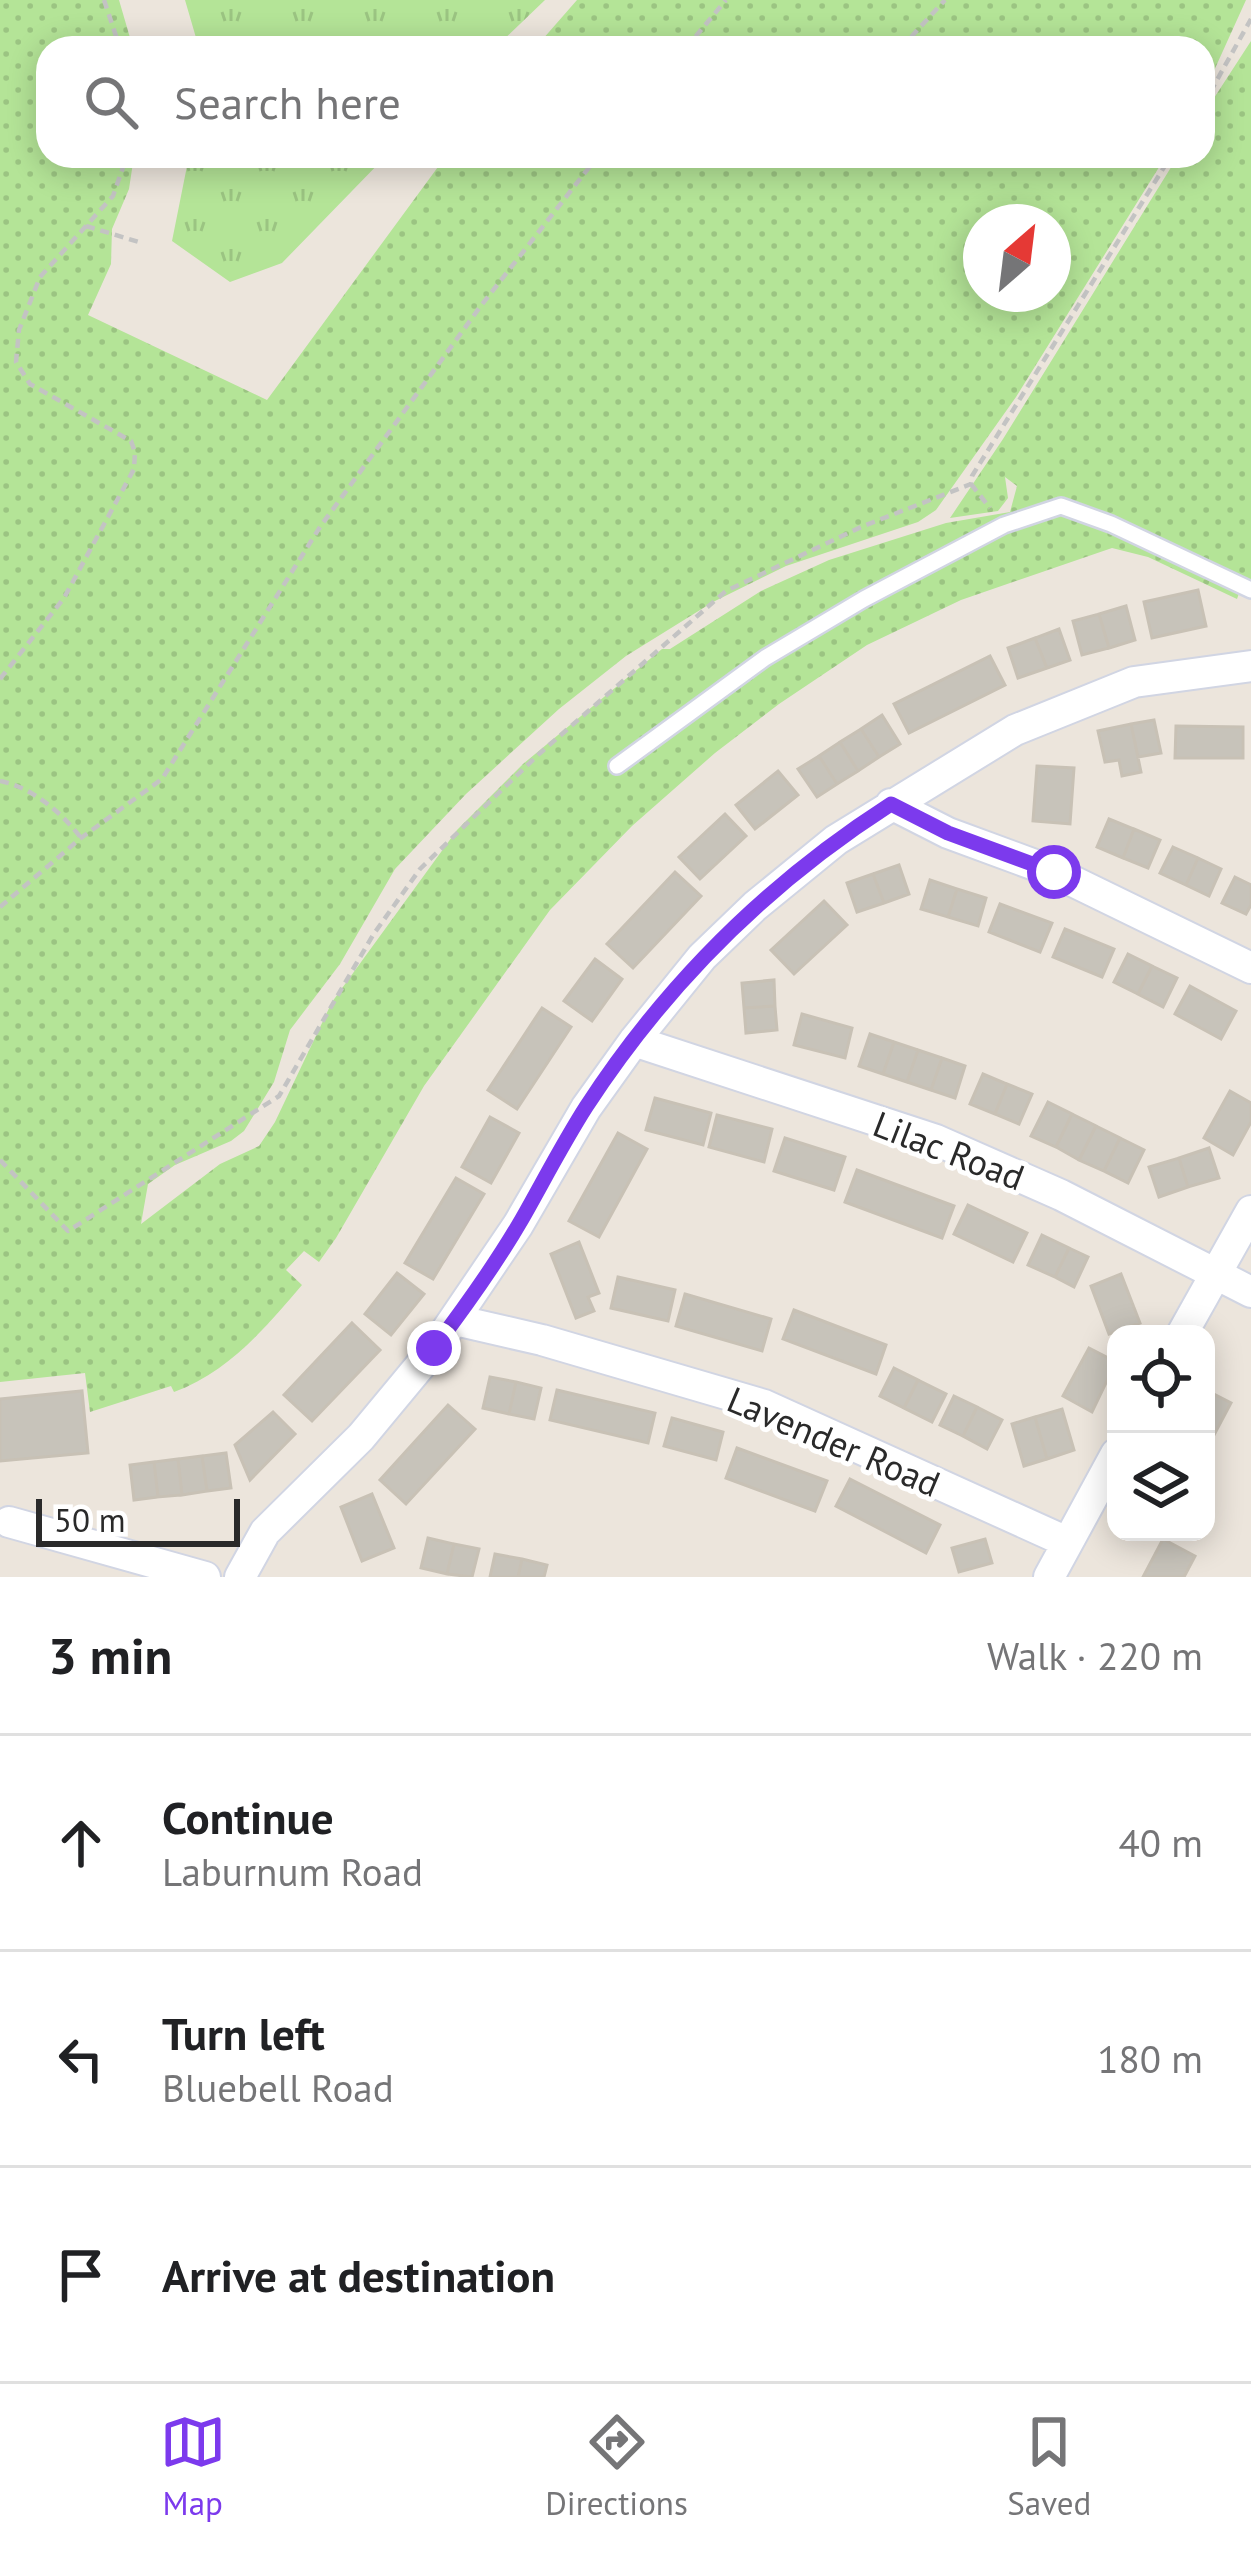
<!DOCTYPE html>
<html lang="en">
<head>
<meta charset="utf-8">
<style>
  body { margin:0; font-family:"PT Sans",sans-serif; background:#f2f2f2; color:#202124 }
  .controls { position:absolute; right:36px; bottom:36px; display:grid; overflow:hidden; border-radius:24px; box-shadow:0 6px 30px #0003 }
  .controls button { width:108px; height:108px; display:grid; place-items:center; padding:0; border:0; border-bottom:3px solid #e0e0e0; background:#fff; color:#202124; font:60px sans-serif }
  .compass { position:absolute; left:963px; top:204px; width:108px; height:108px; border-radius:50%; background:#fff; box-shadow:0 6px 30px #0003; rotate:28deg }
  .scale { position:absolute; left:36px; bottom:30px; width:204px; box-sizing:border-box; padding-left:12px; border:6px solid #2a2a2a; border-top:0; font-size:33px; line-height:42px; white-space:nowrap; color:#2a2a2a; -webkit-text-stroke:9px #fff; paint-order:stroke }
  .stop { position:absolute; width:36px; height:36px; margin:-27px; border:9px solid #7c3aed; border-radius:50%; background:#fff }
  .stop.end { background:#7c3aed; border-color:#fff; box-shadow:0 3px 12px #0008 }
  .list { margin:0; padding:0; list-style:none }
  h2 { display:flex; justify-content:space-between; align-items:center; height:156px; margin:0; padding:0 48px; font-size:51px }
  h2 small { font-size:39px; font-weight:400; color:#757577 }
  .list li { display:grid; grid-template-columns:78px 1fr auto; gap:36px; align-items:center; box-sizing:border-box; height:216px; padding:0 48px; border-top:3px solid #e0e0e0 }
  .list b { display:block; font-size:45px; white-space:nowrap }
  .list p { margin:0; font-size:39px; white-space:nowrap; color:#757577 }
  .list em { font-size:39px; font-style:normal; color:#757577 }
  .icon { flex:none; width:66px; height:66px; fill:none; stroke:currentColor; stroke-width:2; stroke-linecap:round; stroke-linejoin:round }
  .map { position:relative; flex:none; width:1251px; height:1577px; overflow:hidden }
  .search { position:absolute; background:#fff; box-shadow:0 6px 30px #0003; left:36px; right:36px; top:36px; height:132px; display:flex; align-items:center; gap:30px; box-sizing:border-box; padding:0 42px; border-radius:36px; color:#757577; font-size:45px }
  .sheet { height:804px; background:#fff }
  nav { display:flex; justify-content:space-around; align-items:center; box-sizing:border-box; height:168px; border-top:3px solid #e0e0e0; background:#fff; font-size:33px; color:#757577 }
  nav a { display:grid; justify-items:center; gap:6px }
  nav .on { color:#7c3aed }
  .map>svg:first-child { display:block }
  .grass { fill:url(#grass-tufts) }
  .park { fill:url(#park-dots); fill-rule:evenodd }
  .building { fill:#c7c3ba; stroke:#c8c1b5; stroke-width:3 }
  .lines { fill:none; stroke-linecap:round; stroke-linejoin:round }
  .service-casing { stroke:#d1d5e3; stroke-width:20 }
  .minor-casing { stroke:#d1d5e3; stroke-width:34 }
  .path { stroke:#c3c3c3; stroke-width:4.5; stroke-dasharray:9 6; stroke-linecap:butt }
  .service { stroke:#fff; stroke-width:15 }
  .minor { stroke:#fff; stroke-width:30 }
  .route { stroke:#7c3aed; stroke-width:15 }
  .labels { text-anchor:middle; dominant-baseline:central; stroke-width:10; stroke-linejoin:round; paint-order:stroke }
  .street-label { font-size:36px; fill:#2a2a2a; stroke:#fff }
</style>
</head>
<body>
<div class="map">
<svg width="1251" height="1577" viewBox="0 0 1251 1577">
  <defs>
    <pattern id="grass-tufts" width="24" height="20" patternUnits="userSpaceOnUse" patternTransform="scale(3)"><rect width="24" height="20" fill="#b4e497"/><path d="M3 7l-1-3M5 7V3M7 7l1-3M15 17l-1-3M17 17v-4M19 17l1-3" fill="none" stroke="#9bc482"/></pattern>
    <pattern id="park-dots" width="8" height="8" patternUnits="userSpaceOnUse" patternTransform="scale(3)"><rect width="8" height="8" fill="#b4e497"/><path d="M2 2h.1M6 6h.1" fill="none" stroke="#9bc482" stroke-width="1.8" stroke-linecap="round"/></pattern>
  </defs>
  <rect width="100%" height="100%" fill="#ece5dc"/>
  <path class="grass" d="M 185,0 L 545,0 L 495,48 L 199,48 Z
    M 189,156 L 386,156 L 282,263 L 230,282 L 172,241 Z"/>
  <path class="park" d="M 0,0 L 119,0 L 133,48 L 48,48 L 48,156 L 134,156 L 129,189 L 112,229 L 111,264 L 88,315 L 267,400 L 446,156 L 1166,156 L 1016,397 L 936,510 L 918,522 L 786,566 L 713,602 L 626,656 L 559,709 L 466,794 L 395,869 L 340,964 L 290,1030 L 274,1082 L 244,1131 L 231,1141 L 175,1165 L 148,1184 L 141,1224 L 220,1164 L 259,1146 L 275,1122 L 332,1002 L 457,830 L 523,764 L 662,649 L 670,649 L 761,591 L 829,560 L 946,523 L 1010,512 L 1017,486 L 1005,477 L 1008,498 L 998,511 L 950,518 L 1003,439 L 1178,156 L 1203,156 L 1203,115 L 1251,41 L 1251,585 L 1243,582 L 1237,599 L 1148,557 L 1112,548 L 961,600 L 867,645 L 779,704 L 715,753 L 632,826 L 550,910 L 424,1086 L 336,1238 L 319,1262 L 304,1251 L 286,1270 L 302,1285 C 265,1328 229,1372 174,1392 L 171,1386 L 90,1412 L 85,1373 L 0,1382 ZM 981,222 L 1053,222 L 1053,294 L 981,294 Z
    M 577,0 L 1246,0 L 1203,95 L 1203,48 L 535,48 Z"/>
  <path class="building" d="M 1198,590 L 1206,626 L 1152,638 L 1144,602 Z
    M 1126,606 L 1135,640 L 1109,648 L 1099,614 Z
    M 1099,614 L 1109,648 L 1082,655 L 1073,621 Z
    M 1059,629 L 1070,660 L 1047,668 L 1035,638 Z
    M 1035,638 L 1047,668 L 1018,678 L 1008,648 Z
    M 990,656 L 1005,685 L 909,733 L 894,704 Z
    M 882,715 L 900,744 L 879,757 L 861,729 Z
    M 1154,720 L 1161,753 L 1138,757 L 1131,724 Z
    M 1131,724 L 1141,772 L 1122,776 L 1119,760 L 1105,762 L 1098,731 Z
    M 1176,726 L 1243,727 L 1243,758 L 1175,758 Z
    M 861,729 L 879,757 L 858,771 L 840,742 Z
    M 840,742 L 858,771 L 837,784 L 819,756 Z
    M 819,756 L 837,784 L 817,797 L 798,769 Z
    M 1037,766 L 1074,768 L 1070,824 L 1033,821 Z
    M 778,771 L 798,795 L 755,829 L 736,805 Z
    M 725,814 L 746,836 L 700,879 L 679,857 Z
    M 1109,819 L 1134,829 L 1123,858 L 1097,847 Z
    M 1134,829 L 1160,840 L 1148,868 L 1123,858 Z
    M 1173,847 L 1198,858 L 1186,885 L 1160,873 Z
    M 1198,858 L 1221,869 L 1209,896 L 1186,885 Z
    M 899,865 L 909,894 L 884,903 L 873,874 Z
    M 675,872 L 701,896 L 633,968 L 607,944 Z
    M 873,874 L 884,903 L 857,912 L 847,883 Z
    M 1235,877 L 1251,885 L 1251,905 L 1246,914 L 1222,903 Z
    M 930,880 L 957,889 L 948,917 L 921,909 Z
    M 957,889 L 986,898 L 978,926 L 948,917 Z
    M 824,901 L 847,925 L 794,974 L 771,950 Z
    M 1000,904 L 1052,923 L 1040,952 L 989,932 Z
    M 1065,929 L 1114,949 L 1102,977 L 1053,957 Z
    M 1128,954 L 1152,966 L 1138,994 L 1114,982 Z
    M 595,959 L 622,979 L 592,1021 L 564,1001 Z
    M 1152,966 L 1177,978 L 1163,1007 L 1138,994 Z
    M 774,980 L 775,1006 L 744,1008 L 742,983 Z
    M 1190,986 L 1236,1011 L 1221,1039 L 1175,1014 Z
    M 775,1006 L 777,1030 L 746,1033 L 744,1008 Z
    M 542,1008 L 571,1027 L 517,1109 L 488,1090 Z
    M 802,1014 L 852,1028 L 845,1058 L 794,1045 Z
    M 870,1034 L 894,1042 L 883,1074 L 859,1066 Z
    M 894,1042 L 918,1050 L 907,1082 L 883,1074 Z
    M 918,1050 L 942,1058 L 931,1090 L 907,1082 Z
    M 942,1058 L 965,1066 L 955,1098 L 931,1090 Z
    M 983,1074 L 1007,1084 L 995,1114 L 970,1104 Z
    M 1007,1084 L 1032,1094 L 1019,1124 L 995,1114 Z
    M 1230,1091 L 1251,1103 L 1251,1122 L 1233,1155 L 1204,1138 Z
    M 655,1098 L 711,1113 L 703,1145 L 646,1130 Z
    M 1048,1102 L 1072,1114 L 1056,1147 L 1031,1136 Z
    M 1072,1114 L 1096,1126 L 1079,1160 L 1056,1147 Z
    M 717,1115 L 772,1129 L 764,1162 L 709,1147 Z
    M 490,1117 L 519,1133 L 491,1183 L 462,1167 Z
    M 1096,1126 L 1120,1138 L 1104,1171 L 1079,1160 Z
    M 618,1133 L 647,1149 L 599,1237 L 569,1221 Z
    M 785,1138 L 845,1157 L 834,1190 L 774,1171 Z
    M 1120,1138 L 1144,1150 L 1128,1183 L 1104,1171 Z
    M 1209,1148 L 1219,1178 L 1188,1187 L 1179,1158 Z
    M 1179,1158 L 1188,1187 L 1159,1197 L 1149,1167 Z
    M 857,1170 L 954,1206 L 942,1238 L 845,1202 Z
    M 456,1178 L 484,1194 L 433,1279 L 405,1263 Z
    M 968,1205 L 1027,1233 L 1013,1262 L 954,1234 Z
    M 1042,1235 L 1069,1248 L 1055,1277 L 1028,1265 Z
    M 579,1242 L 599,1293 L 588,1297 L 594,1311 L 576,1318 L 551,1254 Z
    M 1069,1248 L 1088,1257 L 1074,1287 L 1055,1277 Z
    M 397,1273 L 424,1294 L 391,1335 L 365,1314 Z
    M 1121,1274 L 1140,1323 L 1109,1334 L 1091,1286 Z
    M 618,1277 L 675,1290 L 668,1321 L 611,1308 Z
    M 685,1294 L 771,1319 L 762,1351 L 676,1326 Z
    M 794,1310 L 886,1345 L 876,1374 L 783,1339 Z
    M 352,1323 L 380,1350 L 312,1421 L 284,1395 Z
    M 1089,1348 L 1116,1362 L 1092,1412 L 1063,1396 Z
    M 894,1368 L 918,1380 L 904,1408 L 880,1396 Z
    M 490,1377 L 516,1382 L 509,1414 L 483,1408 Z
    M 918,1380 L 946,1394 L 932,1422 L 904,1408 Z
    M 516,1382 L 541,1388 L 534,1419 L 509,1414 Z
    M 557,1390 L 655,1413 L 648,1443 L 550,1420 Z
    M 1206,1390 L 1231,1403 L 1206,1450 Z
    M 82,1391 L 88,1453 L 0,1461 L 0,1399 Z
    M 954,1396 L 977,1407 L 963,1436 L 940,1425 Z
    M 448,1405 L 475,1429 L 406,1504 L 380,1480 Z
    M 977,1407 L 1002,1420 L 987,1449 L 963,1436 Z
    M 1062,1409 L 1074,1450 L 1047,1459 L 1035,1417 Z
    M 273,1412 L 295,1434 L 250,1480 L 235,1445 Z
    M 1035,1417 L 1047,1459 L 1024,1466 L 1012,1424 Z
    M 672,1418 L 723,1432 L 716,1460 L 664,1446 Z
    M 737,1448 L 827,1481 L 815,1511 L 726,1478 Z
    M 226,1453 L 231,1488 L 207,1491 L 202,1456 Z
    M 202,1456 L 207,1491 L 182,1495 L 178,1459 Z
    M 178,1459 L 182,1495 L 158,1497 L 154,1462 Z
    M 154,1462 L 158,1497 L 134,1500 L 130,1465 Z
    M 850,1479 L 940,1525 L 926,1553 L 836,1506 Z
    M 372,1494 L 394,1548 L 362,1561 L 341,1507 Z
    M 428,1538 L 454,1544 L 447,1574 L 421,1568 Z
    M 985,1539 L 992,1563 L 959,1572 L 952,1548 Z
    M 1163,1539 L 1195,1556 L 1184,1577 L 1143,1577 Z
    M 454,1544 L 479,1549 L 472,1577 L 447,1574 Z
    M 495,1554 L 522,1559 L 518,1577 L 490,1577 Z
    M 522,1559 L 547,1565 L 544,1577 L 518,1577 Z"/>
  <g class="lines">
    <defs>
      <path id="service" d="M 617,766 L 765,658 L 864,599 L 1004,525 L 1061,506 L 1111,524 L 1251,590"/>
      <path id="minor" d="M 891,804 L 948,833 L 1054,872 L 1251,968
        M 634,1041 L 936,1140 L 1061,1195 L 1251,1292
        M 455,1320 L 542,1340 L 764,1405 L 1067,1542
        M 1182,1334 L 1251,1211
        M 9,1522 L 205,1577
        M 240,1577 L 265,1532 L 361,1437 L 434,1349 L 518,1225 L 586,1108 L 634,1041 L 702,957 L 755,906 L 836,840 L 1015,730 L 1134,682 L 1251,666
        M 1049,1577 L 1116,1454"/>
    </defs>
    <use href="#service" class="service-casing"/>
    <use href="#minor" class="minor-casing"/>
    <path class="path" d="M 104,0 L 120,48
      M 686,48 L 726,0
      M 901,48 L 945,0
      M 1203,105 L 1251,19
      M 86,226 L 142,243
      M 971,484 L 990,508
      M 0,679 L 64,598 L 134,469 L 135,452 L 131,441 L 30,384 L 16,362 L 19,330 L 40,277 L 113,196 L 127,156
      M 0,781 C 32,787 62,813 81,838
      M 0,907 L 81,838 L 162,779 L 320,527 L 480,307 L 598,156
      M 0,1160 L 68,1231 L 279,1096 L 373,935 L 420,869 L 539,754 L 726,591 L 861,527 L 971,484 L 972,476 L 1171,156"/>
    <use href="#service" class="service"/>
    <use href="#minor" class="minor"/>
  </g>
  <g class="lines">
    <path class="route" d="M 434,1348 C 465,1307 496,1264 522,1219 C 543,1182 563,1143 586,1107 C 666,984 768,883 891,804 L 948,833 L 1054,872"/>
  </g>
  <g class="labels">
    <g class="street-label">
      <text transform="translate(949 1150) rotate(21)">Lilac Road</text>
      <text transform="translate(834 1441) rotate(23)">Lavender Road</text>
    </g>
  </g>
</svg>
<div class="controls">
<button><svg class="icon" aria-label="locate" viewBox="0 0 24 24"><circle cx="12" cy="12" r="6"/><path d="M12 2v4M12 18v4M2 12h4M18 12h4"/></svg></button>
<button><svg class="icon" aria-label="layers" viewBox="0 0 24 24"><path d="M12 4l9 5-9 5-9-5zM3 14l9 5 9-5"/></svg></button>
</div>
<svg class="compass" viewBox="-18 -18 36 36"><path d="M0-13l5 13h-10z" fill="#e53935"/><path d="M0 13l5-13h-10z" fill="#757577"/></svg>
<div class="scale">50 m</div>
<div class="stop" style="left:1054px;top:872px"></div>
<div class="stop end" style="left:434px;top:1348px"></div>
<div class="search"><svg class="icon" aria-label="search" viewBox="0 0 24 24"><circle cx="10" cy="10" r="6"/><path d="M15 15l6 6"/></svg>Search here</div>
</div>
<section class="sheet">
<h2>3 min<small>Walk · 220 m</small></h2>
<ul class="list">
<li><svg class="icon" aria-label="ahead" viewBox="0 0 24 24"><path d="M12 20V5M6 11l6-6 6 6"/></svg><div><b>Continue</b><p>Laburnum Road</p></div><em>40 m</em></li>
<li><svg class="icon" aria-label="left" viewBox="0 0 24 24"><path d="M17 20v-9H6M10 6l-5 5 5 5"/></svg><div><b>Turn left</b><p>Bluebell Road</p></div><em>180 m</em></li>
<li><svg class="icon" aria-label="arrive" viewBox="0 0 24 24"><path d="M6 21V4h12l-3 4 3 4H6"/></svg><div><b>Arrive at destination</b></div></li>
</ul>
</section>
<nav>
<a class="on"><svg class="icon" aria-label="map" viewBox="0 0 24 24"><path d="M3 6l6-2 6 2 6-2v14l-6 2-6-2-6 2zM9 4v14M15 6v14"/></svg>Map</a>
<a><svg class="icon" aria-label="directions" viewBox="0 0 24 24"><path d="M12 3l9 9-9 9-9-9zM9 14v-3h6M13 9l2 2-2 2"/></svg>Directions</a>
<a><svg class="icon" aria-label="saved" viewBox="0 0 24 24"><path d="M7 4h10v16l-5-4-5 4z"/></svg>Saved</a>
</nav>
</body>
</html>
